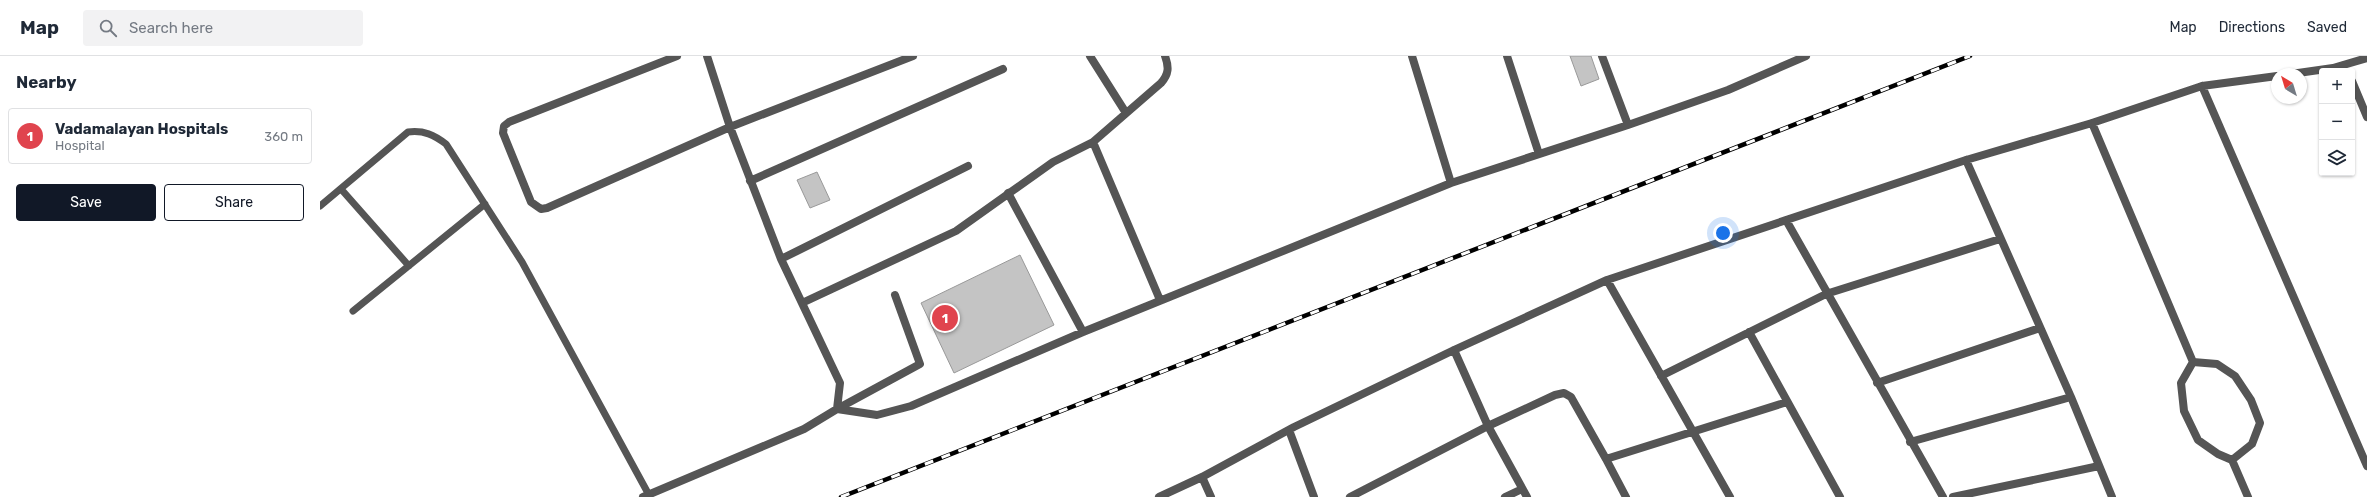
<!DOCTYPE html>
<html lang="en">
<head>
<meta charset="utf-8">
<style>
  body { margin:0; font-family:Rubik,sans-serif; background:#f2f2f3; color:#1f2937 }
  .controls { position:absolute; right:12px; top:12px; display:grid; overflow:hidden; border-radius:4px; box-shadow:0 1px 3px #0004 }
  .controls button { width:36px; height:36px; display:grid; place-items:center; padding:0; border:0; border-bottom:1px solid #e0e1e3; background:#fff; color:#1f2937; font:20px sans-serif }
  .compass { position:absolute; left:1951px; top:12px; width:36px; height:36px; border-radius:50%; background:#fff; box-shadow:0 1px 3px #0004; rotate:322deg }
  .you { position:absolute; left:1403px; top:177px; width:14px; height:14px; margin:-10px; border:3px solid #fff; border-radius:50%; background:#1a73e8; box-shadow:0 0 0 6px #1a73e833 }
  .badge { display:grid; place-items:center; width:26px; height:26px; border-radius:50%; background:#111827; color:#fff; font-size:13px; font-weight:700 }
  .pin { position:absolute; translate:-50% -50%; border:2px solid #fff; box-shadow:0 1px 4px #0006 }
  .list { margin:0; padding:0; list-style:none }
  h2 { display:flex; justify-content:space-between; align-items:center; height:52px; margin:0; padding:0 16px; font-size:17px }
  h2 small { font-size:13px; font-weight:400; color:#747a83 }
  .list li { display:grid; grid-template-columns:26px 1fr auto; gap:12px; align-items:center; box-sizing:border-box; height:56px; margin:0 8px 8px; padding:0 8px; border:1px solid #e0e1e3; border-radius:4px }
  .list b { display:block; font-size:15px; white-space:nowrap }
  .list p { margin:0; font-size:13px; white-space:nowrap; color:#747a83 }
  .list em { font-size:13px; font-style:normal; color:#747a83 }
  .actions { display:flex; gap:8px; padding:12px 16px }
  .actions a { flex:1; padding:9px 0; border:1px solid #111827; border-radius:4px; text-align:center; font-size:14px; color:#111827 }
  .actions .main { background:#111827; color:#fff }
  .icon { flex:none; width:22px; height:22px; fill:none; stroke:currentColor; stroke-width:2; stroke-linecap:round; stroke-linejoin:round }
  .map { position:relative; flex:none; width:2047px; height:441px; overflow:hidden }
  header { display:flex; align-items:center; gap:24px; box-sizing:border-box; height:56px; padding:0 20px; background:#fff; border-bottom:1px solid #e0e1e3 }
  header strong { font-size:19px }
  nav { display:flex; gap:22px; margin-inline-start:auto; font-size:14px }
  .search { width:280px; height:36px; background:#f2f2f3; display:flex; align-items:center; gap:10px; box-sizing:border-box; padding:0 14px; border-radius:4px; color:#747a83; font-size:15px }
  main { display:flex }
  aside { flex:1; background:#fff }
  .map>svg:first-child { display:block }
  .building { fill:#c4c4c4; stroke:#999 }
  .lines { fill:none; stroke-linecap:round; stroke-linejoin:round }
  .lane { stroke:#555; stroke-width:7 }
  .street { stroke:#555; stroke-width:8 }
  .rail-casing { stroke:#000; stroke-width:4.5 }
  .rail { stroke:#fff; stroke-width:3; stroke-dasharray:9; stroke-linecap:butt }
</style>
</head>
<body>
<header>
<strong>Map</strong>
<div class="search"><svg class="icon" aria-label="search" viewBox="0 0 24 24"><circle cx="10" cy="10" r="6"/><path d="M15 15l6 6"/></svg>Search here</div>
<nav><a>Map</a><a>Directions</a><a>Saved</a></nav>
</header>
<main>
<aside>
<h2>Nearby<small></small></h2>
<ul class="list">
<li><span class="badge" style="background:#e0444e">1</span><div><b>Vadamalayan Hospitals</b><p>Hospital</p></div><em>360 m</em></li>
</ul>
<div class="actions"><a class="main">Save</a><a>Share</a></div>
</aside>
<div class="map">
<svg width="2047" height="441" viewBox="0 0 2047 441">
  <rect width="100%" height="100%" fill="#fff"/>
  <path class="building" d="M 1250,0 L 1271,0 L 1279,23 L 1261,30 Z
    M 497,116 L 510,144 L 490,152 L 477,124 Z
    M 700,199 L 734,269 L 634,317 L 601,247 Z"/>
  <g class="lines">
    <path class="lane" d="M 21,133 L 89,210
      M 0,150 L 88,76 C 104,74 114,79 126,88 L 202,206 L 329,439
      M 33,255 L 165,148"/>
    <path class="street" d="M 357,0 L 189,66 L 184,70 L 183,77 L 211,146 L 221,153 L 227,152 L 410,71 L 593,0
      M 770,0 L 806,57
      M 1092,0 L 1131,127
      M 1187,0 L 1219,98
      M 1282,0 L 1308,69
      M 1971,18 L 2013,12 L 2047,2
      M 2032,25 L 2047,61
      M 1882,30 L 2047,410
      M 1772,67 L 1873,306 L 1861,327 L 1864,355 L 1878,384 L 1898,398 L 1912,404 L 1928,441
      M 773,86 L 840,244
      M 1646,104 L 1751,341 L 1792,441
      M 430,125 L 683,13
      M 688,137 L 763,276
      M 1466,164 L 1623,441
      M 461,203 L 648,110
      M 1287,224 L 1410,441
      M 482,247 L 636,175 L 733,106 L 773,86 L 841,27 C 849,18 849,11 845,0
      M 1429,276 L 1520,441
      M 1134,294 L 1168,370 L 1207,441
      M 1873,306 L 1897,308 L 1915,320 L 1931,344 L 1940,367 L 1932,388 L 1912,404
      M 1341,320 L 1506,238 L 1680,183
      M 1557,327 L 1720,272
      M 517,353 L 557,359 L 591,350 L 763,276 L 1131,127 L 1308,69 L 1408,34 L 1486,0
      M 517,353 L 600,308 L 575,239
      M 969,374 L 994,441
      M 1590,386 L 1751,341
      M 882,421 L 891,441
      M 323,441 L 484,373 L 517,353 L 520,327 L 461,203 L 410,71 L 387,0
      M 839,441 L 882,421 L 974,371 L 1134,294 L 1287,224 L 1646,104 L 1772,67 L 1882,30 L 1957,20
      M 1030,441 L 1168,370 L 1235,339 L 1244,337 L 1251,341 L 1286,403
      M 1185,441 L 1202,433
      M 1306,441 L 1286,403 L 1467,346
      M 1633,441 L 1779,410"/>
    <defs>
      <path id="rail" d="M 521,441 L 1650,0"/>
    </defs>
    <use href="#rail" class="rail-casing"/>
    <use href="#rail" class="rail"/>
  </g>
</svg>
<div class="controls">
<button>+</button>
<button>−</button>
<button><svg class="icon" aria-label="layers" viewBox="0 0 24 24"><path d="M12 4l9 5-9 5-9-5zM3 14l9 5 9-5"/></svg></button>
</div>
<svg class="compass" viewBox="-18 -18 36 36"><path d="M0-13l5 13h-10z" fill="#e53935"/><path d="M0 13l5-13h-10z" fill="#747a83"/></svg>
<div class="you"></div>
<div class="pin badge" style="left:625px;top:262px;background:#e0444e">1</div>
</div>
</main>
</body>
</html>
